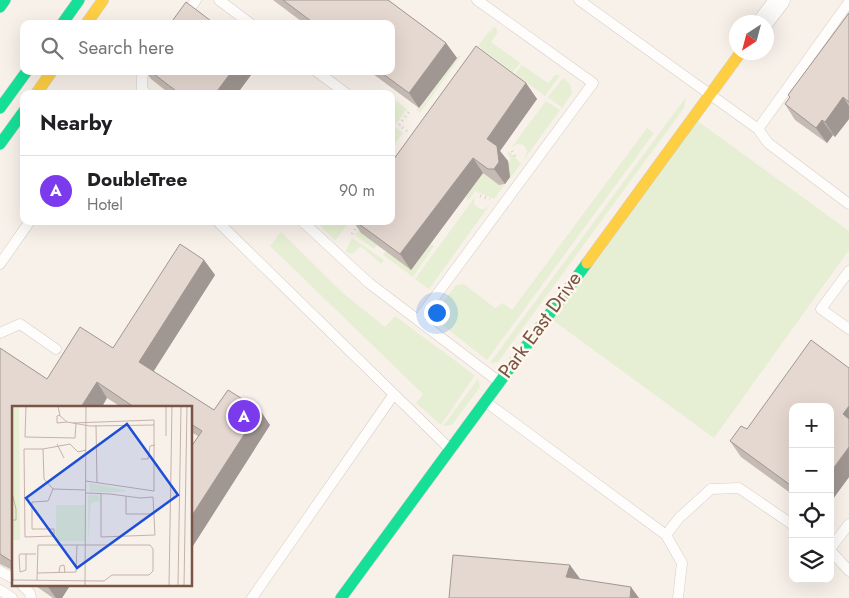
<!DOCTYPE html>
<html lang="en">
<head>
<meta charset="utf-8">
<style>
  body { margin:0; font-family:Jost,sans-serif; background:#f2f2f2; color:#202124 }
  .controls { position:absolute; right:15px; bottom:15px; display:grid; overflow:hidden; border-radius:10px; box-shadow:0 5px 20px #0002 }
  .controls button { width:45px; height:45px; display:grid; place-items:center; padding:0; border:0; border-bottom:1px solid #e0e0e0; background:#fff; color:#202124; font:25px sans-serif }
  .compass { position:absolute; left:729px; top:15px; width:45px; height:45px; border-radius:50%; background:#fff; box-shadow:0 5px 20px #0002; rotate:216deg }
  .you { position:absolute; left:436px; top:312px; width:18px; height:18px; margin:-12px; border:4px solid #fff; border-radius:50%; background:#1a73e8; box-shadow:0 0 0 8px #1a73e833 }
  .badge { display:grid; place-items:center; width:32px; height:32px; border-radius:50%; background:#7c3aed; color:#fff; font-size:16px; font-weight:700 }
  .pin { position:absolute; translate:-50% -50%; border:2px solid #fff; box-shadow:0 1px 5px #0006 }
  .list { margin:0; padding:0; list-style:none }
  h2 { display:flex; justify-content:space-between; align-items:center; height:65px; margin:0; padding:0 20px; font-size:21px }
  h2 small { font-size:16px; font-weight:400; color:#757577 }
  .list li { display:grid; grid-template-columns:32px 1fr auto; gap:15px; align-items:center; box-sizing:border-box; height:70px; padding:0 20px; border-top:1px solid #e0e0e0 }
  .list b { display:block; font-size:19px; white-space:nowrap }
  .list p { margin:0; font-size:16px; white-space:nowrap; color:#757577 }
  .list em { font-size:16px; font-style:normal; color:#757577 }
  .icon { flex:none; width:28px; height:28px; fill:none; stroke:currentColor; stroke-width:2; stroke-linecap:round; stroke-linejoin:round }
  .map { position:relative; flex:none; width:849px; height:598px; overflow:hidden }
  .search { position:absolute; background:#fff; box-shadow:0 5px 20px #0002; left:20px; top:20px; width:375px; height:55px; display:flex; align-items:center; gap:12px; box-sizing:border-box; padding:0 18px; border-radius:10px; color:#757577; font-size:19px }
  .panel { position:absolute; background:#fff; box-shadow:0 5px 20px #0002; left:20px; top:90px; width:375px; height:135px; border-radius:10px }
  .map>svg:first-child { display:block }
  .green { fill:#e6efd3 }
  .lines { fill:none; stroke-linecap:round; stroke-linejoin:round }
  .lane-casing { stroke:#d6ccc6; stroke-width:11 }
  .street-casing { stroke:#d6ccc6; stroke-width:21 }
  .fast-casing { stroke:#d7ccc6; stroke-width:12 }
  .slow-casing { stroke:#d7ccc6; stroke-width:12 }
  .path { stroke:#dbd0cc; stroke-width:3; stroke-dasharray:1 4; stroke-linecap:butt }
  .lane { stroke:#fefdfc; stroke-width:10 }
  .street { stroke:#fefdfc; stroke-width:20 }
  .fast { stroke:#16e098; stroke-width:11 }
  .slow { stroke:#ffcf43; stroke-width:11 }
  .wall { fill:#c5bab4 }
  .shaded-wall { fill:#a09792 }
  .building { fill:#e5d8d1; stroke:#a09792 }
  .labels { text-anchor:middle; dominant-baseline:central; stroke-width:5; stroke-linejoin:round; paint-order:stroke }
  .street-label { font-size:20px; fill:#795447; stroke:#fff6ec }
  .inset-road { fill:none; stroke:#c5b2a9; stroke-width:1 }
  .view { fill:#1d4ed8; fill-opacity:0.15; stroke:#1d4ed8; stroke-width:2.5 }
  .inset-edge { fill:none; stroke:#795447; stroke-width:2.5 }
</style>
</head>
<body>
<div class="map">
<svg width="849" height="598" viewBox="0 0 849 598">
  <rect width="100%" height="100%" fill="#f8f1ea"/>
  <path class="green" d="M 493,26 L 487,36 L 494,27 L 497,29 L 497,33 L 491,42 L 520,63 L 513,72 L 478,46 Z
    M 459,55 L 461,56 L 420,113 L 416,109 L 420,108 Z
    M 522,65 L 548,83 L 555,75 L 560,75 L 545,96 L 515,74 Z
    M 563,78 L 570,84 L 572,93 L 562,108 L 548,97 Z
    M 391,97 L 407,109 L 394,126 L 403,133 L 391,149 Z
    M 686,97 L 684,108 L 498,362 L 490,363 Z
    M 546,101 L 560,110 L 523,161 L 527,152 L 524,145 L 517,144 L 511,148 Z
    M 692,117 L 849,231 L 849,250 L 714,438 L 547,316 Z
    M 647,128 L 654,133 L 487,360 L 440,323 L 436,315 L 437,310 L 456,285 L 464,284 L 495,308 L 503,303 L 512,310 Z
    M 510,152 L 521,164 L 510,178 L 509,172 L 504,169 L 511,159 L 507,153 Z
    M 483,173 L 499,185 L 505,184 L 494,199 L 475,191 L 469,200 L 465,198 Z
    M 475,197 L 474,204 L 480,209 L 485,209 L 491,203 L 429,289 L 415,279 Z
    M 316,221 L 350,221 L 335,241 Z
    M 365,221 L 377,245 L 374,249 L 355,235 Z
    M 281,232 L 343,293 L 385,327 L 395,316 L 473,374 L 475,375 L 441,425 L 416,403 L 423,394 L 270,246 Z
    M 352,238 L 384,260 L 381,264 L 361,246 L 352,254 L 345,252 Z
    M 430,244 L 434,246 L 413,277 L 383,255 L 386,251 Z
    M 478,379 L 480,387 L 452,425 L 443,426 Z"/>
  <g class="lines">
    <defs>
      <path id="lane" d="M 219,0 L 251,24
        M 579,0 L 758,129 L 768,143 L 849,204
        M 179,24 L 196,0
        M 145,71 L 142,77 L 142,90 L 147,94
        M 316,71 L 347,94
        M 758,129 L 849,2
        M 217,221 L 449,448
        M 302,221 L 369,283 L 498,381
        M 0,264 L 30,221
        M 849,271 L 821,309 L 849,329
        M 418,320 L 593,83 L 477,0
        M 0,333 L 20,324 L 56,349
        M 486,402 L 666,535 L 679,518 L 711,489 L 739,488 L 793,525
        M 666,535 L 682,563 L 678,598
        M 830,549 L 849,524
        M 830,550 L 849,571
        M 0,571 L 14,579
        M 21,584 L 30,593 L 31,598
        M 0,590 L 12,598
        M 252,598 L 394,394"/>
      <path id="street" d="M 763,22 L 780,0"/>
      <path id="fast" d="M 0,7 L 5,0
        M 62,24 L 79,0
        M 0,108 L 27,71
        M 0,144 L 24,111
        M 341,598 L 587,263"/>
      <path id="slow" d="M 86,24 L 103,0
        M 36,94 L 52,71
        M 587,263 L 741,52"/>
    </defs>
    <use href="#lane" class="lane-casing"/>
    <use href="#street" class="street-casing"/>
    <use href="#fast" class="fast-casing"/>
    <use href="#slow" class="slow-casing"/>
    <path class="path" d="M 407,131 L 399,125 L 411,109
      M 512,151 L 516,158
      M 480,196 L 490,199
      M 352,234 L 355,229"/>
    <use href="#lane" class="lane"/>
    <use href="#street" class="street"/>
    <use href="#fast" class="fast"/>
    <use href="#slow" class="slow"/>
  </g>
  <path class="wall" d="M 273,0 L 388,0 L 446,43 L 457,58 L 419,108 L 369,71 L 391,71 L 391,24 L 305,24 Z
    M 849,13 L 849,119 L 835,137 L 833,135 L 827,143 L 795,120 L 785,104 L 790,97 L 788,95 Z
    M 145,71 L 254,71 L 237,94 L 170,94 L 151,79 Z
    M 526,83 L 537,99 L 500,151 L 508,161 L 510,177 L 505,184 L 499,185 L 483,173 L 411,270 L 361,233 L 353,221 L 391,221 Z
    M 204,260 L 215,275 L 153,371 L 214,410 L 270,425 L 191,549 L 191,447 L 198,436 L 191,432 L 191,407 L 121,407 L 107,398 L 14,407 L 14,571 L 0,564 L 0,348 L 47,379 L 113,348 Z
    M 849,368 L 849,477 L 830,503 L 830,407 L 793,407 L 793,495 L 741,457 L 730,441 L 747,429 Z
    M 33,584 L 71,584 L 62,598 L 53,598 Z"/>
  <path class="shaded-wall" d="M 446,43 L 457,58 L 419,108 L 409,93 Z
    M 232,71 L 254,71 L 237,94 L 215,94 Z
    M 526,83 L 537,99 L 500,151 L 508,161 L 510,177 L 505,184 L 494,169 L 487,139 Z
    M 843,97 L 849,106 L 849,119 L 835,137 L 825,122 Z
    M 822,120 L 833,135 L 827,143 L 816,128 Z
    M 473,158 L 483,173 L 411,270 L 400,254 Z
    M 204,260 L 215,275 L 150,377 L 139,362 Z
    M 97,382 L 107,398 L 102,407 L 81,407 Z
    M 849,406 L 849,423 L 843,414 Z
    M 260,410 L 270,425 L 191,549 L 191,517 Z
    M 849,447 L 849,477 L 830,503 L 830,473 Z
    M 570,565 L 581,580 L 566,577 Z
    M 50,584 L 71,584 L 62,598 L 56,598 L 48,587 Z
    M 631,587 L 639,598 L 630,598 Z"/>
  <path class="building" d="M 283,0 L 388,0 L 446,43 L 409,93 L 379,71 L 391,71 L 391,24 L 315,24 Z
    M 186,2 L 215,24 L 170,24 Z
    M 849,13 L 849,102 L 843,97 L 825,122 L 822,120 L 816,128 L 785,104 L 790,97 L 788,95 Z
    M 476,46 L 526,83 L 487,139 L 497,146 L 499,162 L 494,169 L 488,169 L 473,158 L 400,254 L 355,221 L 391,221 L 391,163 Z
    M 150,71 L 232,71 L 215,94 L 180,94 Z
    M 180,244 L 204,260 L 139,362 L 214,410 L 228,390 L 260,410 L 191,517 L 191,447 L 202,431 L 191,424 L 191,407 L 134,407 L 97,382 L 81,407 L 14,407 L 14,563 L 0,554 L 0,348 L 47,379 L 80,327 L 113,348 Z
    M 811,340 L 849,368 L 849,406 L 843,414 L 849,419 L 849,447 L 830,473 L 830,407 L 793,407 L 793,487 L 730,441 L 741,426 L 747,429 Z
    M 453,555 L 570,565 L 566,577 L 631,587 L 630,598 L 449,598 Z"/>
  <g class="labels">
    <g class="street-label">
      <text transform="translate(540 325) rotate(-54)">Park East Drive</text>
    </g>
  </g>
  <g transform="translate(12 406)">
    <rect width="180" height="180" fill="#f8f1ea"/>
    <path d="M 0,0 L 7,0 L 8,134 L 0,134 ZM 77,77 L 113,84 L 113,86 L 78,86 ZM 76,89 L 86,89 L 88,95 L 79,97 L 76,137 ZM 44,99 L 74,99 L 74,135 L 44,135 Z" fill="#e6efd3"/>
    <path class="inset-road" d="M 14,0 L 13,31 L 63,32 L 64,18M 46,0 L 48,10 L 55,16 L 78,20 L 142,19M 48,9 L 45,10 L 45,17 L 55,16M 61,17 L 142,14 L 142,85 L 74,75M 84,19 L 85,77M 154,30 L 154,0M 45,38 L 52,52M 31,43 L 32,73 L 41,83M 129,53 L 136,53 L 138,40 L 143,39M 74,84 L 41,83 L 36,95 L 20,96 L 20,123 L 42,123 L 42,130 L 13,131 L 12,43 L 31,43 L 58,38 L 66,46 L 74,44M 0,87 L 4,103 L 4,114 L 0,114M 74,87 L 98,88 L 128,92 L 141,91 L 143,129 L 89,131 L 89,87M 114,90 L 114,108 L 143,108M 0,148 L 1,174M 14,148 L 14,164 L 8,166 L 7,149 L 8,148 L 24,148M 25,167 L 64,166 L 65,139M 47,167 L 48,160 L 52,159 L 53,167M 0,174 L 92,175 L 100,169 L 137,169 L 141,165 L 141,143 L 138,139 L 26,139 L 25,174M 73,180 L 74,0M 157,180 L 160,0M 166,180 L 169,0M 172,180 L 175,0"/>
    <path class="view" d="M 115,18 L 166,89 L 65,162 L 14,92 Z"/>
    <rect width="180" height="180" class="inset-edge"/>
  </g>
</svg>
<div class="controls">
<button>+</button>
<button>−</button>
<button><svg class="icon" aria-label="locate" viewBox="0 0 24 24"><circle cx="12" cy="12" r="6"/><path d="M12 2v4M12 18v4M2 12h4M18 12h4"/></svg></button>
<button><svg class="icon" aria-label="layers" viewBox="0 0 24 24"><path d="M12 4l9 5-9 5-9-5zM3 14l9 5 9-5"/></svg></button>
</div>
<svg class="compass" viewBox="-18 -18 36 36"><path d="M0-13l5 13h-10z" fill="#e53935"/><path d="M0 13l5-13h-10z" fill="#757577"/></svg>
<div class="you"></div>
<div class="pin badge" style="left:244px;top:416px">A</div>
<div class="search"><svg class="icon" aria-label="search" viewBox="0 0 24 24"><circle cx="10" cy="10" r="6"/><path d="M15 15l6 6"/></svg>Search here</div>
<section class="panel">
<h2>Nearby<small></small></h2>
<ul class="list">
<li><span class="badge">A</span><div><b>DoubleTree</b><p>Hotel</p></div><em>90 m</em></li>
</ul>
</section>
</div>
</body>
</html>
